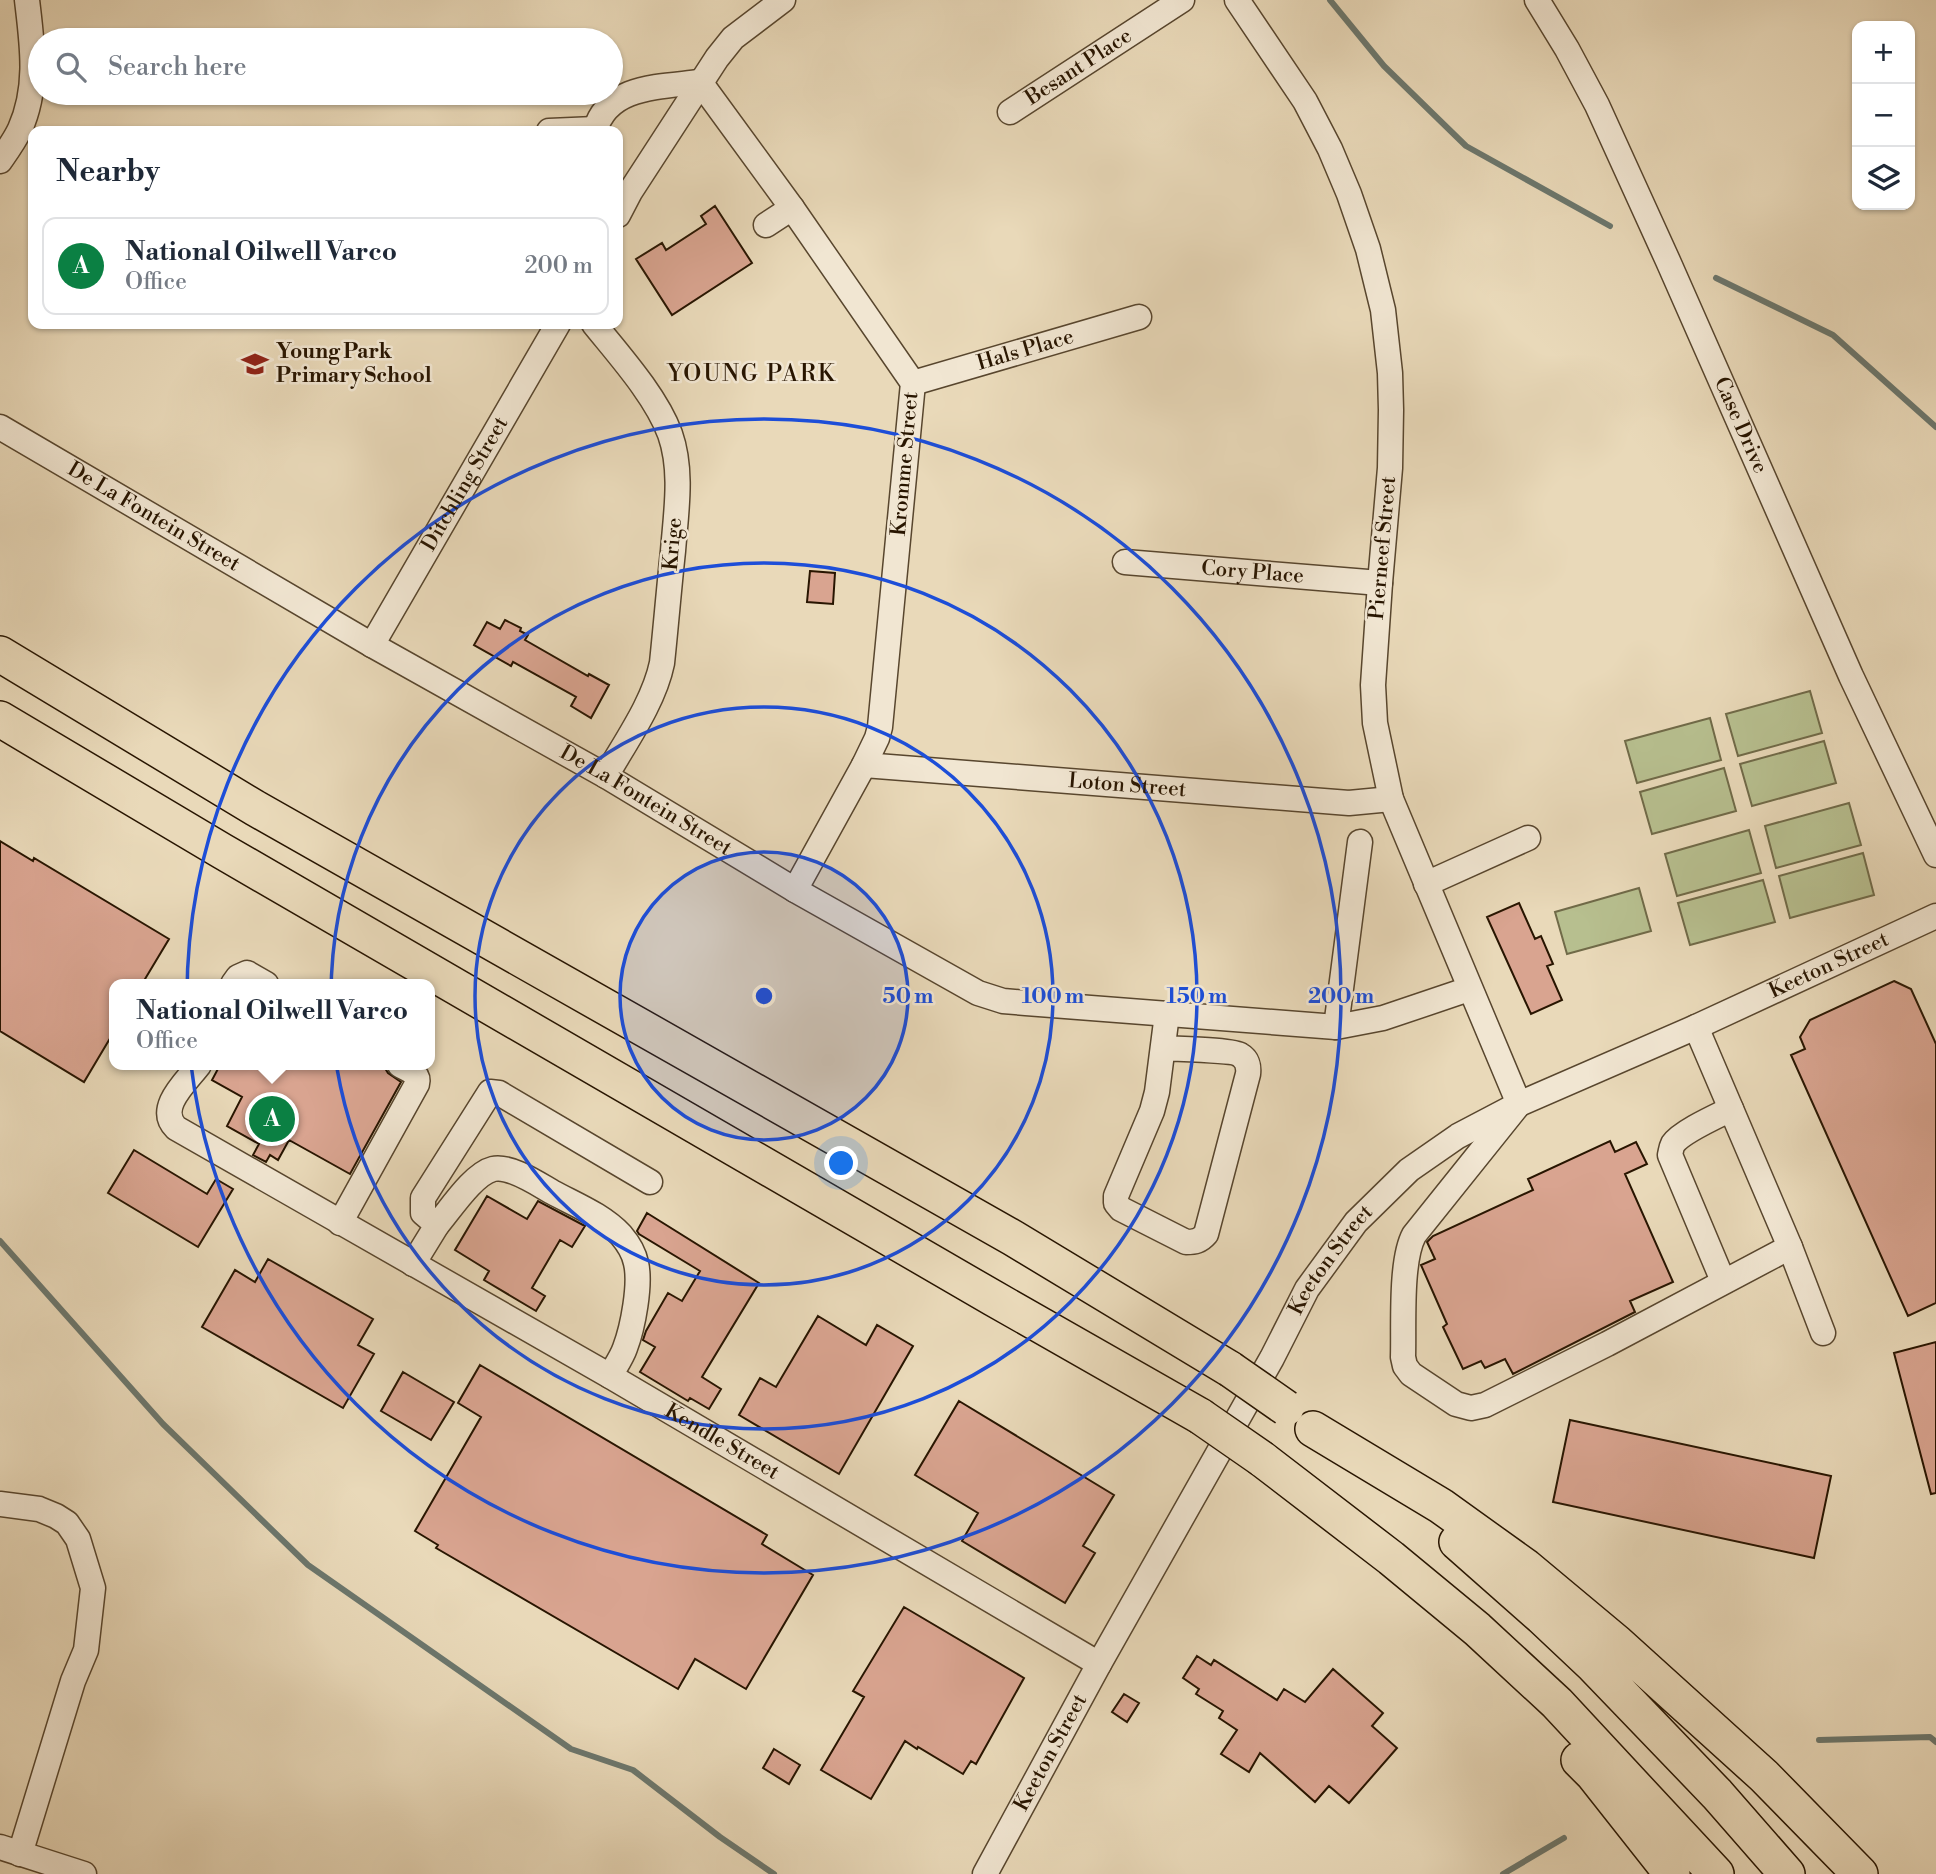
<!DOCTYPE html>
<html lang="en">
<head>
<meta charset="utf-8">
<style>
  body { margin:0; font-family:"Libre Bodoni",serif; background:#f2f2f3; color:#1f2937 }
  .controls { position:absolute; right:21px; top:21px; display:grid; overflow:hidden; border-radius:14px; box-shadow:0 2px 5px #0004 }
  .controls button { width:63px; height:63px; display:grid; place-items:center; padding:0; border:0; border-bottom:2px solid #e0e1e3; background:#fff; color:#1f2937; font:35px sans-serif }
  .you { position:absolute; left:842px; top:1164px; width:24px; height:24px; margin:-18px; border:5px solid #fff; border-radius:50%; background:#1a73e8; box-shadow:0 0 0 10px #1a73e833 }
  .badge { display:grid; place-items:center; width:46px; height:46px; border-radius:50%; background:#0b8043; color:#fff; font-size:23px; font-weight:700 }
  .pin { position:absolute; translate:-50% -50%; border:4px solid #fff; box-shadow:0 2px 7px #0006 }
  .popup { position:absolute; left:109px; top:979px; width:326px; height:91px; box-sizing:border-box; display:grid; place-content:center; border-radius:14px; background:#fff; filter:drop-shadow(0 2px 5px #0005); font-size:23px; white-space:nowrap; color:#747a83 }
  .popup b { font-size:26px; color:#1f2937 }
  .popup::after { content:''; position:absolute; left:50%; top:100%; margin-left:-14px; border:14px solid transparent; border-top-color:#fff }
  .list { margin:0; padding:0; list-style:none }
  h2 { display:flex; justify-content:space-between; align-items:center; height:91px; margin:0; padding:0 28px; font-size:30px }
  h2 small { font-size:23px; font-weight:400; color:#747a83 }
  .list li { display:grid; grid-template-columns:46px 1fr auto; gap:21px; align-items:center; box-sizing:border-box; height:98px; margin:0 14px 14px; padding:0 14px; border:2px solid #e0e1e3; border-radius:14px }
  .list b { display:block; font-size:26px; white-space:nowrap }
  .list p { margin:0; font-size:23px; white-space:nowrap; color:#747a83 }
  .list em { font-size:23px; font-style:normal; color:#747a83 }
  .icon { flex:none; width:38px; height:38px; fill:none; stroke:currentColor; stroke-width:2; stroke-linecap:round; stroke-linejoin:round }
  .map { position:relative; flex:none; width:1936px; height:1874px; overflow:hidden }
  .search { position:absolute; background:#fff; box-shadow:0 2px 5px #0004; left:28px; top:28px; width:595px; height:77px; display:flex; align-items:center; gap:18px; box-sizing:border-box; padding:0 24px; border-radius:38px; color:#747a83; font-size:26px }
  .panel { position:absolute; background:#fff; box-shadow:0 2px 5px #0004; left:28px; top:126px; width:595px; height:203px; border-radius:14px }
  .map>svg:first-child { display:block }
  .green { fill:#b7bf8f; stroke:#706a48; stroke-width:2 }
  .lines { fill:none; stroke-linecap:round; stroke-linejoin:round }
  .stream { stroke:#6c776d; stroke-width:6 }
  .building { fill:#d9a490; stroke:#281500; stroke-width:2 }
  .minor-casing { stroke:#58462e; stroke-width:27 }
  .highway-casing { stroke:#281500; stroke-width:38 }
  .minor { stroke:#f1e6d2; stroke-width:24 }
  .highway { stroke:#e9d9b9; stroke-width:35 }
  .highway-bridge-casing { stroke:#281500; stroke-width:38; stroke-linecap:butt }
  .highway-bridge { stroke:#e9d9b9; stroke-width:35 }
  .ring { fill:none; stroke:#1d4ed8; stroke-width:3.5 }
  .labels { text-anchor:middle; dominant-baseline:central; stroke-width:5; stroke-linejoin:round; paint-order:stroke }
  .street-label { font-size:21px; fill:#281500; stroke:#f1e6d2 }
  .poi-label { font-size:21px; font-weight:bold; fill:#281500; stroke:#f1e6d2; text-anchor:start }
  .neighbourhood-label { font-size:23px; letter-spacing:2px; fill:#281500; stroke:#f1e6d2 }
  .centre { fill:#1d4ed8; stroke:#f1e6d2; stroke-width:3.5 }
  .ring-label { font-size:21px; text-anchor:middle; font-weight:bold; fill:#1d4ed8; stroke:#f1e6d2; stroke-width:5; stroke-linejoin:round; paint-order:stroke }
</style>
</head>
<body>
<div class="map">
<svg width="1936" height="1874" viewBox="0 0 1936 1874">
  <rect width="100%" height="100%" fill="#e9d9b9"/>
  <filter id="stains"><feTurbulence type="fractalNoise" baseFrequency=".00286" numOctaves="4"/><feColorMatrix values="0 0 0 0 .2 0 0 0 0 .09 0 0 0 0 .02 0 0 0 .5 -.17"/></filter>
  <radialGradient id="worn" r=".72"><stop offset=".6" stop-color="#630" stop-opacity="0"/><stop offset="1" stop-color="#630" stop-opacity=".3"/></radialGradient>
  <path class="green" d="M 1810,691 L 1822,733 L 1738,756 L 1726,714 Z
    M 1710,718 L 1721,760 L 1637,783 L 1625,741 Z
    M 1824,741 L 1836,783 L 1752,806 L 1740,764 Z
    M 1724,768 L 1736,811 L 1652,834 L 1640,792 Z
    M 1849,803 L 1861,845 L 1776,868 L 1765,826 Z
    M 1749,830 L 1761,873 L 1677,896 L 1665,854 Z
    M 1863,853 L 1874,895 L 1790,918 L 1779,876 Z
    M 1763,880 L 1775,922 L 1690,945 L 1678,903 Z
    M 1639,888 L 1651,931 L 1567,954 L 1555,912 Z"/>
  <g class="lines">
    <path class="stream" d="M 1330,0 L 1384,66 L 1466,146 L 1610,226
      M 1716,278 L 1833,335 L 1936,427
      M 0,1241 L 163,1424 L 308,1565 L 571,1749 L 633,1770 L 720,1837 L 774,1874
      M 1819,1740 L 1930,1737 L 1936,1742
      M 1503,1874 L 1564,1838"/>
  </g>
  <path class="building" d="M 715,206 L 752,263 L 672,315 L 636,259 L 662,243 L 666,250 L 706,224 L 701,216 Z
    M 810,571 L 835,573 L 833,604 L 807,602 Z
    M 505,620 L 521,628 L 520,631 L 528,635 L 525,640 L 588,676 L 589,674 L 609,685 L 591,718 L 571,706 L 576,697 L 513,662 L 511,666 L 474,645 L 487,622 L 500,629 Z
    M 0,841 L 33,861 L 34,858 L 169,939 L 142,984 L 115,984 L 115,1030 L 84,1082 L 0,1031 Z
    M 1519,903 L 1535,939 L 1541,936 L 1553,964 L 1547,966 L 1562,1000 L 1531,1014 L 1487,917 Z
    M 1894,981 L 1911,989 L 1936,1044 L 1936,1303 L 1908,1316 L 1791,1055 L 1805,1049 L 1800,1037 L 1810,1020 Z
    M 220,1065 L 383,1065 L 388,1073 L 401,1082 L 350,1174 L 289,1140 L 278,1160 L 270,1155 L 266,1162 L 253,1155 L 259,1144 L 227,1126 L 242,1097 L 212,1080 Z
    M 1610,1141 L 1615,1152 L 1636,1142 L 1647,1164 L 1625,1174 L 1673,1282 L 1630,1301 L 1635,1312 L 1513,1374 L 1505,1359 L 1485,1368 L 1481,1361 L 1463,1369 L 1443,1327 L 1447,1324 L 1421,1265 L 1435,1259 L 1427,1242 L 1433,1236 L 1533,1190 L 1528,1179 Z
    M 134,1150 L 207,1194 L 216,1179 L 233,1189 L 198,1247 L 108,1193 Z
    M 487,1196 L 527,1219 L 538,1201 L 585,1226 L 572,1247 L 560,1240 L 532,1288 L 545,1296 L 536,1311 L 484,1280 L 489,1271 L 455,1250 Z
    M 647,1213 L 759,1283 L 702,1377 L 721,1389 L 709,1409 L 690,1398 L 688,1401 L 640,1372 L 655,1347 L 643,1340 L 646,1331 L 668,1293 L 682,1301 L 700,1271 L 639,1234 L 637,1231 Z
    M 268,1259 L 373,1319 L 358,1345 L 374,1354 L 343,1408 L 202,1327 L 235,1270 L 255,1282 Z
    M 818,1316 L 866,1345 L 877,1325 L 913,1346 L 839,1474 L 739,1415 L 760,1378 L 776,1387 Z
    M 1936,1342 L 1936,1493 L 1931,1494 L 1894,1353 Z
    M 480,1365 L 767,1535 L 762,1544 L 813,1575 L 746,1689 L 695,1659 L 678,1689 L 436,1548 L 438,1545 L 415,1531 L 481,1417 L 458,1403 Z
    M 403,1372 L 454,1402 L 431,1440 L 381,1411 Z
    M 959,1401 L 1114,1495 L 1083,1546 L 1095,1553 L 1065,1603 L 962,1541 L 978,1513 L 915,1475 Z
    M 1570,1420 L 1831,1476 L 1814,1558 L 1553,1502 Z
    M 904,1607 L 1024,1678 L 976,1764 L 971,1761 L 963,1774 L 918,1747 L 917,1749 L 905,1741 L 871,1799 L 821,1770 L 864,1697 L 853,1691 Z
    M 1197,1656 L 1211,1665 L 1214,1660 L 1277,1700 L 1284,1689 L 1305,1702 L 1333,1669 L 1383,1713 L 1372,1726 L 1397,1748 L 1349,1803 L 1329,1786 L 1315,1802 L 1260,1753 L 1249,1772 L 1221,1754 L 1237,1730 L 1219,1718 L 1223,1711 L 1196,1694 L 1199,1689 L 1183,1678 Z
    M 1124,1694 L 1139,1703 L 1127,1722 L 1112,1712 Z
    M 774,1749 L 800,1765 L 789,1784 L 763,1768 Z"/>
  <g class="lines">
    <defs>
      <g id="minor">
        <path d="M 1237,0 L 1305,101 L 1330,149 L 1349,194 L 1368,249 L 1383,310 L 1390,373 L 1391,410 L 1390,468 L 1380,583 L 1373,685 L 1375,723 L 1391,799 L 1519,1104 L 1414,1235 C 1400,1261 1404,1326 1403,1357 L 1405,1366 L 1411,1374 L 1456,1404 L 1471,1408 L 1485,1405 L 1607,1344 L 1790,1247"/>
        <path id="s1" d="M 1537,0 L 1567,49 L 1597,105 L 1668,261 L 1851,676 L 1936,855"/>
        <path id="s2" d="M 1010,112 L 1182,0"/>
        <path d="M 549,131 L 595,129"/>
        <path d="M 595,131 C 607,85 661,87 700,82 L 792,208 L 913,383 L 880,727 L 877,738 L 864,765 L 795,890"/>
        <path d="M 0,161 C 7,151 15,140 20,129 C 39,87 32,43 27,0"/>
        <path d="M 618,215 L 630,192 L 717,58 L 733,38 L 783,0"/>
        <path d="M 766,225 L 792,208"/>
        <path d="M 594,324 C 619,355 656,396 670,434 C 683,471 676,512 673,551 C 669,588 666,625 662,663 C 654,702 626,741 606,776"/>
        <path id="s3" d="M 913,383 L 1139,317"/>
        <path id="s4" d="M 0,427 L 372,645 L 606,776 L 795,890 L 978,993 L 1003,1001 L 1026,1003 L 1336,1027 L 1383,1018 L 1469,989"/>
        <path id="s5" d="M 1125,562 L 1380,583"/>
        <path id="s6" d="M 372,645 L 558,324"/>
        <path id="s7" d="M 864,765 L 1349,803 L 1391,799"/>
        <path d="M 1426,884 L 1528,838"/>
        <path d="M 233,984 L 238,977 L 247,973 L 266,984"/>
        <path d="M 1336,1027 L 1360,842"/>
        <path d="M 1696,1027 L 1790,1247 L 1823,1333"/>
        <path d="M 1163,1048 C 1176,1049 1233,1050 1240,1055 C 1247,1059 1249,1066 1248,1074 L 1206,1234 C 1200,1241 1195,1242 1186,1242 L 1121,1209 L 1116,1203 L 1116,1196 L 1152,1111 L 1157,1092 L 1167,1014"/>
        <path id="s8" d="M 199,1065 C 186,1082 156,1108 176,1128 L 610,1376 L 1099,1664"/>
        <path d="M 340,1223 L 417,1084 C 420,1073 408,1070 400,1065"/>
        <path d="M 437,1225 C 450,1210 473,1174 493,1169 C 510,1165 538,1184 552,1192 C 576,1205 602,1215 621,1235 C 627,1242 634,1253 636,1263 C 641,1284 633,1327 625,1348 C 622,1357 615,1367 610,1376"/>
        <path d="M 413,1264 L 437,1225 L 423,1213 L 423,1198 L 490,1092 L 499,1093 L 650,1182"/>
        <path d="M 1723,1281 L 1670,1155 C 1671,1151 1671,1148 1673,1144 C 1681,1132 1717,1116 1731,1109"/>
        <path d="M 0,1504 L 39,1509 L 56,1516 L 67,1523 L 78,1539 L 93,1588 L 86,1650 L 73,1681 L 20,1854"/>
        <path d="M 0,1847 L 84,1874"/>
        <path id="s9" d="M 985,1874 L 1099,1664 L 1272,1358 L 1307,1289 L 1356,1222 L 1409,1170 L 1458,1136 L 1519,1104 L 1696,1027 L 1936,916"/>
      </g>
      <path id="highway" d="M 0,654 L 255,808 L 1013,1238 L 1230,1369
        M 0,719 L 222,851 L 993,1298 L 1200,1416
        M 1313,1429 L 1441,1506 L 1526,1567 L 1617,1643 L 1764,1776 L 1860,1874
        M 1262,1459 L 1391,1558 L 1477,1629 L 1557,1703 L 1716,1874
        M 1457,1542 L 1542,1617 L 1594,1666 L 1717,1794 L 1787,1874
        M 1579,1760 L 1593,1774 L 1672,1874"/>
    </defs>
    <use href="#minor" class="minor-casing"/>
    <use href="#highway" class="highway-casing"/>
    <use href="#minor" class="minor"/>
    <use href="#highway" class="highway"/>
    <defs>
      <path id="highway-bridge" d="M 1230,1369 L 1286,1408
        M 1200,1416 L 1262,1459"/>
    </defs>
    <use href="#highway-bridge" class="highway-bridge-casing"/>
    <use href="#highway-bridge" class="highway-bridge"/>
  </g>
  <circle cx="764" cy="996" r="144" fill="#1d4ed8" fill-opacity=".12"/>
  <g class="ring">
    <circle cx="764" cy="996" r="144"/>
    <circle cx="764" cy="996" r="289"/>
    <circle cx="764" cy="996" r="433"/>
    <circle cx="764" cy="996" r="577"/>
  </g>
  <defs>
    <symbol id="school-bare" viewBox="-9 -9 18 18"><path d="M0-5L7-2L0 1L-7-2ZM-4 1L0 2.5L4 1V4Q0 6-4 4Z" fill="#8f2418" stroke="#f1e6d2" stroke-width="2.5" paint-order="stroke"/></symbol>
  </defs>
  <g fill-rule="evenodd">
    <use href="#school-bare" x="236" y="345" width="38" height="38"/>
  </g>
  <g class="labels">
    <g class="street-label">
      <text stroke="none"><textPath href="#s2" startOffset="82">Besant Place</textPath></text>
      <text stroke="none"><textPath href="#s3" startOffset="117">Hals Place</textPath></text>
      <text stroke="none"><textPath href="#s1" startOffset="472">Case Drive</textPath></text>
      <text transform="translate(905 464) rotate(-85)">Kromme Street</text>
      <text stroke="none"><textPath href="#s6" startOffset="186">Ditchling Street</textPath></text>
      <text stroke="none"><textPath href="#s4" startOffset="178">De La Fontein Street</textPath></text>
      <text transform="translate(673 544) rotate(-85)">Krige</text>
      <text transform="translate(1383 548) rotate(-85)">Pierneef Street</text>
      <text stroke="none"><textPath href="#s5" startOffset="128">Cory Place</textPath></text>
      <text stroke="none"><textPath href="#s7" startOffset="264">Loton Street</textPath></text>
      <text stroke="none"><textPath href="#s4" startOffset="746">De La Fontein Street</textPath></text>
      <text stroke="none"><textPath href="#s9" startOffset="1293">Keeton Street</textPath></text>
      <text stroke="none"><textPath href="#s9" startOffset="705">Keeton Street</textPath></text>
      <text stroke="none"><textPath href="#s8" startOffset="704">Kendle Street</textPath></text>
      <text stroke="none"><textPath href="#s9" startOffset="138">Keeton Street</textPath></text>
    </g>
    <g class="poi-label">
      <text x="276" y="352">Young Park<tspan x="276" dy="24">Primary School</tspan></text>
    </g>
    <g class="neighbourhood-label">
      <text x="752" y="374">YOUNG PARK</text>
    </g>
  </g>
  <circle cx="764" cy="996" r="10" class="centre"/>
  <g class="ring-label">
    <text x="908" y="1003">50 m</text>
    <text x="1053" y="1003">100 m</text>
    <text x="1197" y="1003">150 m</text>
    <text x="1341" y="1003">200 m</text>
  </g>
  <rect width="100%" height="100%" filter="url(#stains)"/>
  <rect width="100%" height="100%" fill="url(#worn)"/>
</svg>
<div class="controls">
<button>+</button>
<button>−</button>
<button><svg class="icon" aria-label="layers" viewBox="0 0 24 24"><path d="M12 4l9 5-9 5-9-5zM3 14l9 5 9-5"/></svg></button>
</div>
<div class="you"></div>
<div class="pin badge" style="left:272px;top:1119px">A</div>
<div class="popup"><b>National Oilwell Varco</b>Office</div>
<div class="search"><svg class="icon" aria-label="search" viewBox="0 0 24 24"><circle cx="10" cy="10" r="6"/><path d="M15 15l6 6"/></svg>Search here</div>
<section class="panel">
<h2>Nearby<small></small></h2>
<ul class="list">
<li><span class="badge">A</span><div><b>National Oilwell Varco</b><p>Office</p></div><em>200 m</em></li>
</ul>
</section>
</div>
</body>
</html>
